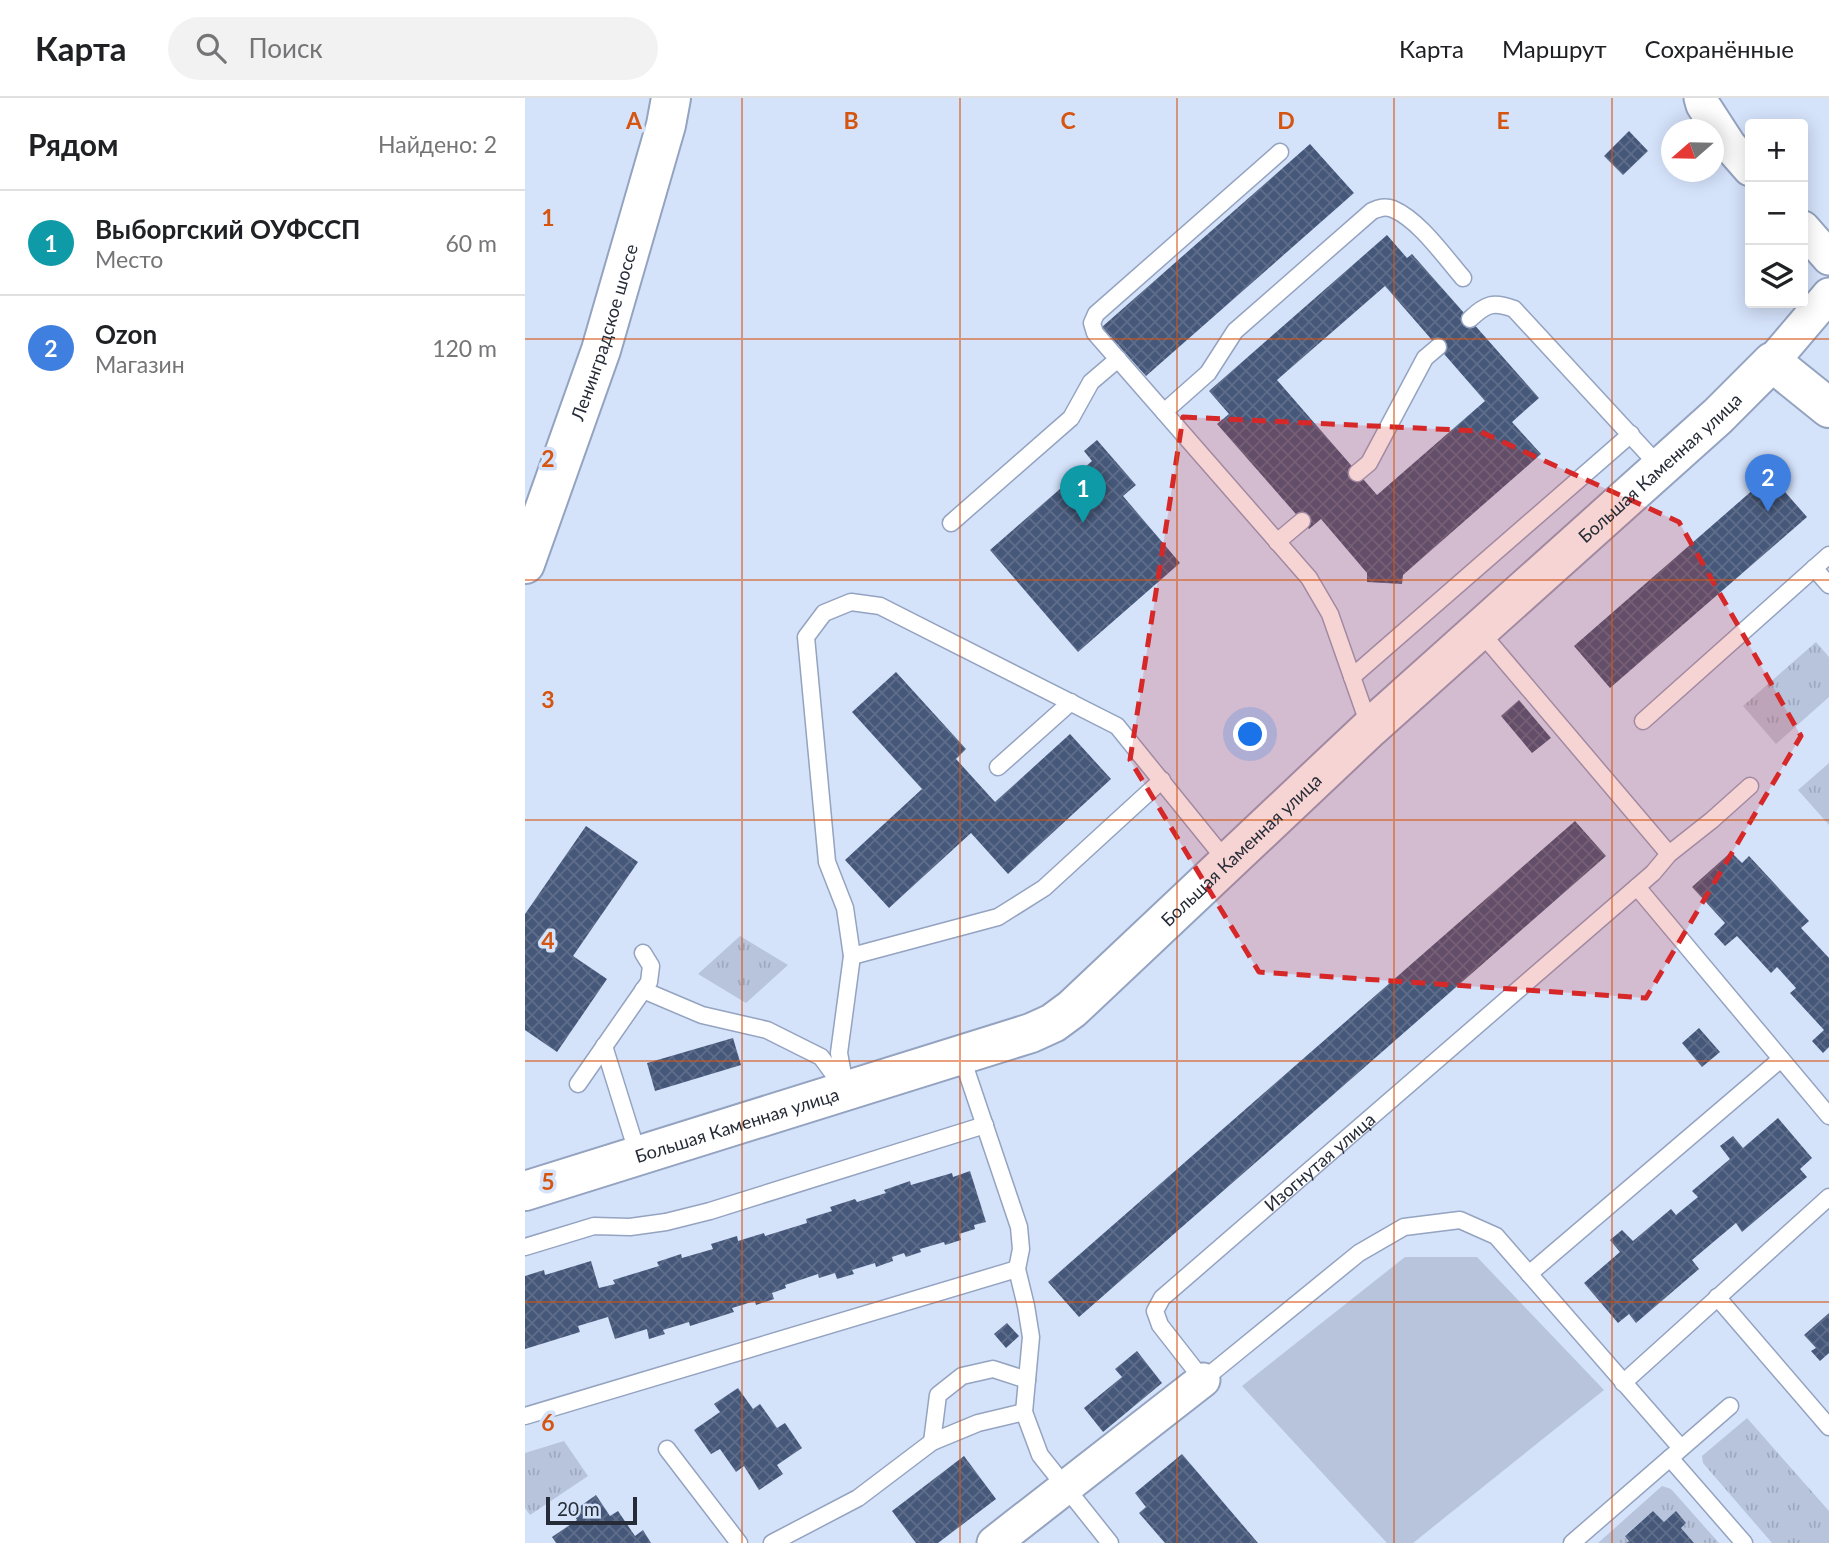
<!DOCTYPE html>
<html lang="ru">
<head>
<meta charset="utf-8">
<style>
  body { margin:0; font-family:Lato,sans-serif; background:#f2f2f2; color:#202124 }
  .controls { position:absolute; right:21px; top:21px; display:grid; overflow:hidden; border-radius:7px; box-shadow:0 4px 18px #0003 }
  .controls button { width:63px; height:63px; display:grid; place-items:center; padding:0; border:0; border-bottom:2px solid #e0e0e0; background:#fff; color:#202124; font:35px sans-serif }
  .compass { position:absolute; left:1136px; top:21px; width:63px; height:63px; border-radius:50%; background:#fff; box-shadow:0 4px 18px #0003; rotate:250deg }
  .scale { position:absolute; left:21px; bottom:18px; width:91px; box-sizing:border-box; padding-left:7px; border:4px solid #262c37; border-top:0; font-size:19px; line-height:24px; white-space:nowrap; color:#262c37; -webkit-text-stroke:5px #d4e2fa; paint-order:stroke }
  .you { position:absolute; left:726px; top:637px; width:24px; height:24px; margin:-18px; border:5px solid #fff; border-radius:50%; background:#1a73e8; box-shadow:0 0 0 10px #1a73e833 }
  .badge { display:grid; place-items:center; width:46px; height:46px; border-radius:50%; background:#194fbc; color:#fff; font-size:23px; font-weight:700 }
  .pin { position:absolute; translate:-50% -58px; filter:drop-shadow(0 2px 4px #0008) }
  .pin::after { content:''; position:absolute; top:37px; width:24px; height:21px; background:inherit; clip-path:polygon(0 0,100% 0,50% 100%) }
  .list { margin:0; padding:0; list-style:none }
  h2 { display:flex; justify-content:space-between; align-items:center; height:91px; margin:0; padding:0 28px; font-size:30px }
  h2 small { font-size:23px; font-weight:400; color:#757577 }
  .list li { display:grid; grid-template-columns:46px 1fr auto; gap:21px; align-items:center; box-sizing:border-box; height:105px; padding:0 28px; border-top:2px solid #e0e0e0 }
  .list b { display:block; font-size:26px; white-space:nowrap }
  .list p { margin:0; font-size:23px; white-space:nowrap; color:#757577 }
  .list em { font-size:23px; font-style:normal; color:#757577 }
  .icon { flex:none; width:38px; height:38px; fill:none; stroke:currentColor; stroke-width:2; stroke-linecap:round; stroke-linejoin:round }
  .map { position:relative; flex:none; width:1304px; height:1445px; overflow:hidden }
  header { display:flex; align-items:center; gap:42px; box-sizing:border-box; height:98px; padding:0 35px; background:#fff; border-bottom:2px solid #e0e0e0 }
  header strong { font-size:33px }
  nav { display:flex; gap:38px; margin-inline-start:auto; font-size:24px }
  .search { width:490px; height:63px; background:#f2f2f2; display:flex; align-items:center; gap:18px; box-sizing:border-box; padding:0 24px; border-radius:38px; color:#757577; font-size:26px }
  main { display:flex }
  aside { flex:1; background:#fff }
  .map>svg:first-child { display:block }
  .grass { fill:url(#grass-tufts) }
  .pitch { fill:#b7c4dc }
  .building { fill:url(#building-cross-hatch); fill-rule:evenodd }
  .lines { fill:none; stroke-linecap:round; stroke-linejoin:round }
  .lane-casing { stroke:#94a3c0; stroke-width:19 }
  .street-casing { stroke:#94a3c0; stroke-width:37 }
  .secondary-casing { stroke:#94a3c0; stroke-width:42 }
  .primary-casing { stroke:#94a3c0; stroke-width:42 }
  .lane { stroke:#fff; stroke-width:16 }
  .street { stroke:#fff; stroke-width:33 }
  .secondary { stroke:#fff; stroke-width:38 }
  .primary { stroke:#fff; stroke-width:38 }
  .marked { fill:#d62828; fill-opacity:0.2; stroke:#d62828; stroke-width:5; stroke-dasharray:14 9; stroke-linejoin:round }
  .grid { fill:none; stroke:#d55410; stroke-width:2; stroke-opacity:0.55 }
  .labels { text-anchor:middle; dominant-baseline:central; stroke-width:7; stroke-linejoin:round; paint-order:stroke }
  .street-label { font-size:18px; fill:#262c37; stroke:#d4e2fa }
  .grid-label { font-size:23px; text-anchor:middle; font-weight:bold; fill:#d55410; stroke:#d4e2fa; stroke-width:7; stroke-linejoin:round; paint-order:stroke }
</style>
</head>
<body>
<header>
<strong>Карта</strong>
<div class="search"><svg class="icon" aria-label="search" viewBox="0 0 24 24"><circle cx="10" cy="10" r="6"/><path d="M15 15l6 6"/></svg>Поиск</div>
<nav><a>Карта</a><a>Маршрут</a><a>Сохранённые</a></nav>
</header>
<main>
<aside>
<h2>Рядом<small>Найдено: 2</small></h2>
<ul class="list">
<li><span class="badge" style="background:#0f9aa8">1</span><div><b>Выборгский ОУФССП</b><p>Место</p></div><em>60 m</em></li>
<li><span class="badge" style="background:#3f7fe0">2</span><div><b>Ozon</b><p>Магазин</p></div><em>120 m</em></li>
</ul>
</aside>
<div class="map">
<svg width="1304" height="1445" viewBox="0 0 1304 1445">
  <defs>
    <pattern id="grass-tufts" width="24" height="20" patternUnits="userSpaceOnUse" patternTransform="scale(1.75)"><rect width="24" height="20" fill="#b7c4dc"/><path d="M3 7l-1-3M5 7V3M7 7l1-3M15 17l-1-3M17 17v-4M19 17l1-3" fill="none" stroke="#9da9bd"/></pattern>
    <pattern id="building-cross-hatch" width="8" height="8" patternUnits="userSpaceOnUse" patternTransform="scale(1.75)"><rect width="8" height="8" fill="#46587a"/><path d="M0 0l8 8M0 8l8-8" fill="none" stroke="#5e6d89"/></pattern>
  </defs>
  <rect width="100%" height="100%" fill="#d4e2fa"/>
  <path class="grass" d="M 1291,544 L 1304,559 L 1304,599 L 1251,646 L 1218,608 Z
    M 1304,665 L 1304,727 L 1273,692 Z
    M 215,838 L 263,867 L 221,905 L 173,876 Z
    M 1222,1320 L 1304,1413 L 1304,1445 L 1247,1445 L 1178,1365 L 1177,1358 Z
    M 39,1343 L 63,1378 L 5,1417 L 0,1410 L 0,1355 Z
    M 1137,1388 L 1146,1391 L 1194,1445 L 1169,1445 L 1156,1430 L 1161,1425 L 1151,1414 L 1139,1424 L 1128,1413 L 1100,1437 L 1104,1443 L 1101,1445 L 1073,1445 Z"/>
  <path class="pitch" d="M 880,1159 L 952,1159 L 1079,1292 L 888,1445 L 862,1445 L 717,1288 Z"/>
  <path class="building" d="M 1104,33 L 1123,53 L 1098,77 L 1079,58 Z
    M 785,46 L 829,95 L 621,278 L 577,229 Z
    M 862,137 L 882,160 L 887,156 L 1014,300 L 987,324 L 1016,356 L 878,477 L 877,486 L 842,484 L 842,475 L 796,421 L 784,431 L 692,326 L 704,316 L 684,293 ZM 860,188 L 960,303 L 852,397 L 752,282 Z
    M 572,342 L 611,387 L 598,398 L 655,465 L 553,554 L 465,452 L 567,363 L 559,353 Z
    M 1245,377 L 1282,419 L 1085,590 L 1049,548 Z
    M 371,574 L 441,651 L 431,661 L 470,704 L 545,636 L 586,681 L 483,776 L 446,735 L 364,810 L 320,762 L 397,691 L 327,614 Z
    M 994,602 L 1026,640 L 1007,655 L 976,618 Z
    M 1050,723 L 1081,758 L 554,1219 L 523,1184 Z
    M 61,728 L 113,764 L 48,858 L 82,881 L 32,954 L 0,932 L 0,816 Z
    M 1206,754 L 1217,765 L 1224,758 L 1284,823 L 1276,830 L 1304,860 L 1304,949 L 1298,955 L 1287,943 L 1299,932 L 1265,895 L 1271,890 L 1261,879 L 1252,869 L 1246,875 L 1212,838 L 1200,848 L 1189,836 L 1200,825 L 1167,789 Z
    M 1174,930 L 1195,954 L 1177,969 L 1157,945 Z
    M 208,940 L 216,967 L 130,993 L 122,965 Z
    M 1253,1020 L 1287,1060 L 1275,1071 L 1282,1079 L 1217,1134 L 1211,1125 L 1167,1162 L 1174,1171 L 1111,1225 L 1104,1216 L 1093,1225 L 1059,1185 L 1095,1154 L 1085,1142 L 1097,1132 L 1108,1143 L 1146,1111 L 1151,1117 L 1173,1099 L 1167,1093 L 1205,1061 L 1195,1048 L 1208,1038 L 1218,1050 Z
    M 445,1073 L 461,1124 L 449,1127 L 450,1131 L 434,1136 L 436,1142 L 420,1147 L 419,1144 L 395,1151 L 396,1154 L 381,1159 L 379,1155 L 367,1159 L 368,1163 L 351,1169 L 350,1165 L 327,1172 L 329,1176 L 312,1181 L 310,1175 L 294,1180 L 293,1176 L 260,1187 L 261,1190 L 247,1195 L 249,1201 L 231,1207 L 230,1203 L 207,1210 L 209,1214 L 165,1228 L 164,1224 L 138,1232 L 140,1236 L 124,1241 L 122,1231 L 90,1241 L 83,1219 L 53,1228 L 55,1234 L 0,1251 L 0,1178 L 19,1172 L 20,1177 L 66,1163 L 74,1190 L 90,1186 L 88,1182 L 134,1168 L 132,1164 L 156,1156 L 157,1160 L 188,1151 L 186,1146 L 212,1138 L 213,1143 L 239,1135 L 240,1138 L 282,1125 L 281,1121 L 307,1113 L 305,1109 L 330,1101 L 332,1104 L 361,1095 L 359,1092 L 385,1083 L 386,1087 L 427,1075 L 428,1079 Z
    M 1304,1215 L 1304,1255 L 1295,1263 L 1286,1253 L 1291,1250 L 1279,1237 Z
    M 482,1225 L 494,1238 L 481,1250 L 469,1236 Z
    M 612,1253 L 637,1285 L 578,1334 L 559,1310 L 597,1279 L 590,1271 Z
    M 213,1290 L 228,1311 L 235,1306 L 252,1330 L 260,1325 L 277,1350 L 252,1367 L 258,1376 L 234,1392 L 219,1368 L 211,1374 L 195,1351 L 186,1356 L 169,1332 L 195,1314 L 189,1306 Z
    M 657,1356 L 733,1445 L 640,1445 L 614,1415 L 621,1409 L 610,1395 Z
    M 439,1358 L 471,1401 L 413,1445 L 391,1445 L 367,1413 Z
    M 71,1397 L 85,1418 L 93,1413 L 110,1438 L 118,1432 L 126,1445 L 31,1445 L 27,1439 L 52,1422 L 47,1414 Z
    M 1128,1413 L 1139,1424 L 1151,1413 L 1161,1425 L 1156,1430 L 1169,1445 L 1101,1445 L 1104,1443 L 1100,1438 Z"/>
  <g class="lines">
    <defs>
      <g id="lane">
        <path d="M 755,54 L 571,216 L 567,225 L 570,235 L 784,480 L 805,516 L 845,630"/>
        <path d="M 945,221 C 961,206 968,203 989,211 L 1135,369"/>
        <path d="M 639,314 L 683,275 L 710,233 L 847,113 C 854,110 860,108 868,111 C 894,122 919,158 938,180"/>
        <path d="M 832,375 L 844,365 L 900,260 L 913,249"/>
        <path d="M 426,425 L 546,320 L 566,284 L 593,261"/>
        <path d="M 752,444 L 777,423"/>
        <path d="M 1289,470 L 1304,487"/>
        <path d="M 953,531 L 1144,756"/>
        <path d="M 827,579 L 1106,336"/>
        <path d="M 1118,623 L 1304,457"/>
        <path d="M 473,669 L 546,604"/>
        <path d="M 1112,789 L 1304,1018"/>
        <path d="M 327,858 L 473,819 L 519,790 L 637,682"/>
        <path d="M 118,892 L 177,917 L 242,932 L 296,959 L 318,989"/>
        <path d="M 79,948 L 113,1057"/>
        <path d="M 436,957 L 494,1129 L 496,1151 L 492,1171 L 501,1208 L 506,1239 L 499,1314 L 515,1357 L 585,1445"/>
        <path d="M 53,986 L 124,884 L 126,868 L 118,855"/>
        <path d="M 321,993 L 314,955 L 327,858 L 320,810 L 302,764 L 281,539 L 299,515 L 326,504 L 355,508 L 592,628 L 703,765"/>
        <path d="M 0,1149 L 69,1128 L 105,1129 L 141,1124 L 185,1113 L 460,1027"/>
        <path d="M 1004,1176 L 1256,961"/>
        <path d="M 1192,1199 L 1304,1329"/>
        <path d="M 1098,1285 L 1304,1099"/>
        <path d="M 0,1318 L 492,1171"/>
        <path d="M 407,1344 L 413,1297 L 437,1278 L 468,1271 L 502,1282"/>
        <path id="s1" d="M 1156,1350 L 971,1138 L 935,1122 L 879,1129 L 834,1155 L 678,1282 L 635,1227 L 630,1213 L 637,1200 L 1128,775 L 1144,756 L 1187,722 L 1225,688"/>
        <path d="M 142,1351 L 214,1445"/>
        <path d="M 1145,1360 L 1219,1445"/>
        <path d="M 247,1445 L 333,1400 L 407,1344 L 453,1325 L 499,1314"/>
        <path d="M 1047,1445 L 1205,1308"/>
      </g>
      <path id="street" d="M 1176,0 L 1178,7 L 1204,47 L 1225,71
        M 1278,130 L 1304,160
        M 1247,264 L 1304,197
        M 469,1445 L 678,1282"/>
      <g id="secondary">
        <path id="s2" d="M 0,1093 L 506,935 L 528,925 L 547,911 L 845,630 L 1193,318 L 1247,264 L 1304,310"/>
      </g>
      <g id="primary">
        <path id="s3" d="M 0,466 L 76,252 L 141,27 L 146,0"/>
      </g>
    </defs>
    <use href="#lane" class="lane-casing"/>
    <use href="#street" class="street-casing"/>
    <use href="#secondary" class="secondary-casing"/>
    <use href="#primary" class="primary-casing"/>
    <use href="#lane" class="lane"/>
    <use href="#street" class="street"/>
    <use href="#secondary" class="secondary"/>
    <use href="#primary" class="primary"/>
  </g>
  <path class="marked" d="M 658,319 L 954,333 L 1154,424 L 1276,638 L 1121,900 L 734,874 L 605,662 Z"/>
  <path class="grid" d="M 217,0 L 217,1445M 435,0 L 435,1445M 652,0 L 652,1445M 869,0 L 869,1445M 1087,0 L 1087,1445M 0,241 L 1304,241M 0,482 L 1304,482M 0,722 L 1304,722M 0,963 L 1304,963M 0,1204 L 1304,1204"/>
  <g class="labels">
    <g class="street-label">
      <text stroke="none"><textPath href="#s3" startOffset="245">Ленинградское шоссе</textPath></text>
      <text stroke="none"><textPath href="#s2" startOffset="1377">Большая Каменная улица</textPath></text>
      <text stroke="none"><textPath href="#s2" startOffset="810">Большая Каменная улица</textPath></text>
      <text stroke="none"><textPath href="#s2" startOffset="222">Большая Каменная улица</textPath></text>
      <text stroke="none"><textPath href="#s1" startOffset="938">Изогнутая улица</textPath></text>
    </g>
  </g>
  <g class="grid-label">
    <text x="109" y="31">A</text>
    <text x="326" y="31">B</text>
    <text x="543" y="31">C</text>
    <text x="761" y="31">D</text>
    <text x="978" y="31">E</text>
    <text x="23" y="128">1</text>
    <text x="23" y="369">2</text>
    <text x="23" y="610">3</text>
    <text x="23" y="851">4</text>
    <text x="23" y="1092">5</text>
    <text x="23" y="1333">6</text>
  </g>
</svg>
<div class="controls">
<button>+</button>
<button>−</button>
<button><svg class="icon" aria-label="layers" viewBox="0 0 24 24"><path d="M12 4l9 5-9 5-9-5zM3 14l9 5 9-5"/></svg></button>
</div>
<svg class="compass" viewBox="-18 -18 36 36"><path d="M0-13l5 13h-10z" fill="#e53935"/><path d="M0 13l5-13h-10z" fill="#757577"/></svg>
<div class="scale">20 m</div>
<div class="you"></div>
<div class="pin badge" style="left:558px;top:425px;background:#0f9aa8">1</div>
<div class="pin badge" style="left:1243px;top:414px;background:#3f7fe0">2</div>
</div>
</main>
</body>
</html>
